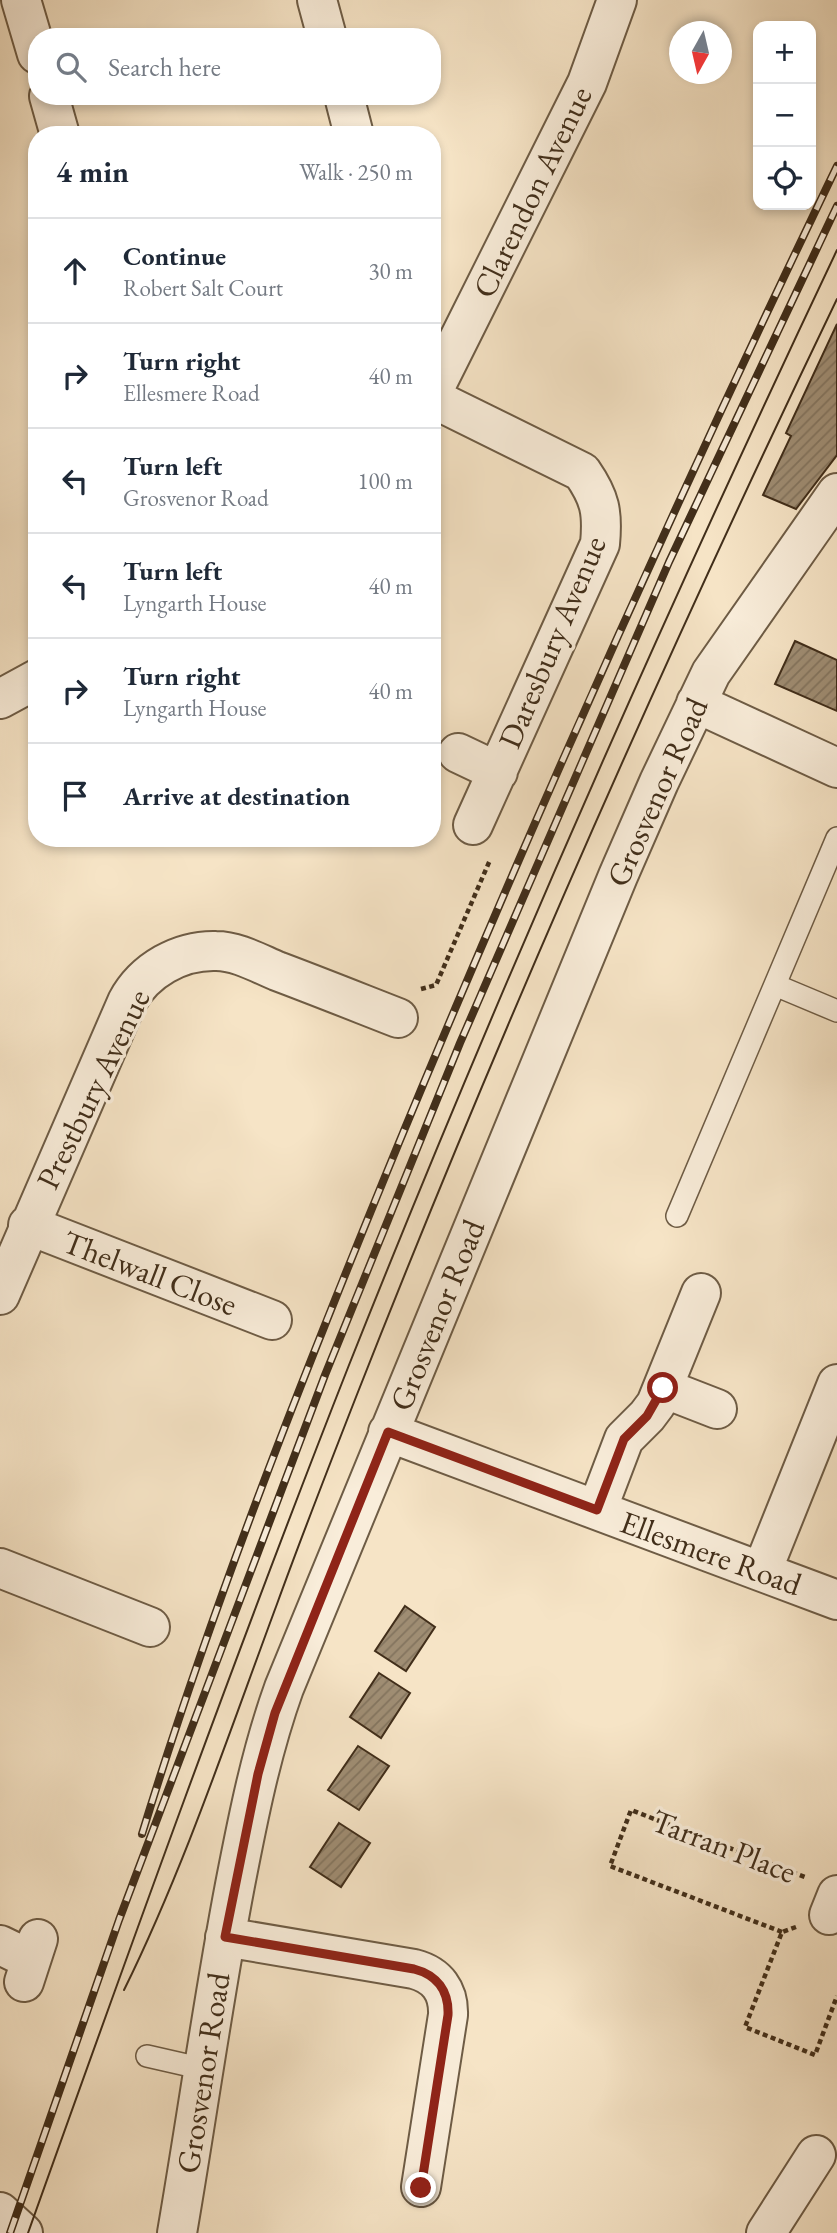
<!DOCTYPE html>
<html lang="en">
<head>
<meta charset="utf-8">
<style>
  body { margin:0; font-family:"EB Garamond",serif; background:#f2f2f3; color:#1f2937 }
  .controls { position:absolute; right:21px; top:21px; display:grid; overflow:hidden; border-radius:14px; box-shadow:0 4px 10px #0003 }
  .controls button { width:63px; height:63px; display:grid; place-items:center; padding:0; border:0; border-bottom:2px solid #e0e1e3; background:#fff; color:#1f2937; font:35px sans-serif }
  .compass { position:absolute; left:669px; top:21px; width:63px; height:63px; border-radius:50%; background:#fff; box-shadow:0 4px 10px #0003; rotate:188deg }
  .stop { position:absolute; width:21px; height:21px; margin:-16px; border:5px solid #8f2418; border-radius:50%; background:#fff }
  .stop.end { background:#8f2418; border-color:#fff; box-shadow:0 2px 7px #0008 }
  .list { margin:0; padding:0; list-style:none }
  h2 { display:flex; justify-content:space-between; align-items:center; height:91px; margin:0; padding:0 28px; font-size:30px }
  h2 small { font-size:23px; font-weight:400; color:#747a83 }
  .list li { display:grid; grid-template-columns:46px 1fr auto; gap:21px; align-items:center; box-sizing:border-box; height:105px; padding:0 28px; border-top:2px solid #e0e1e3 }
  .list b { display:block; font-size:26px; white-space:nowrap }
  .list p { margin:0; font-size:23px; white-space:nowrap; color:#747a83 }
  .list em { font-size:23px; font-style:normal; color:#747a83 }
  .icon { flex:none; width:38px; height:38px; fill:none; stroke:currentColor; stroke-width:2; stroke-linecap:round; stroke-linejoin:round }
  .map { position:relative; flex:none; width:837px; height:2233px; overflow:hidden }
  .search { position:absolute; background:#fff; box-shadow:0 4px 10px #0003; left:28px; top:28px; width:413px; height:77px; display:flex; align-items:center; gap:18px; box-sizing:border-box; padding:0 24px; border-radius:28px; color:#747a83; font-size:26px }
  .panel { position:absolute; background:#fff; box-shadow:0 4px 10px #0003; left:28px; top:126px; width:413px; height:721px; border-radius:28px }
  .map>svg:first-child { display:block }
  .building { fill:url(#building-hatch); stroke:#412e1a; stroke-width:2 }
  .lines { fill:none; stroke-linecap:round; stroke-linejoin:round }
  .service-casing { stroke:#6e5c45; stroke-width:24 }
  .minor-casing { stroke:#6e5c45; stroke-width:42 }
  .path { stroke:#412e1a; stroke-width:4.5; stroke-dasharray:5 3.5; stroke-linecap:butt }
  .service { stroke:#f9edda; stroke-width:21 }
  .minor { stroke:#f9edda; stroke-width:38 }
  .tram { stroke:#412e1a; stroke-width:2 }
  .rail-casing { stroke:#412e1a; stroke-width:8 }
  .rail { stroke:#f9edda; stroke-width:5; stroke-dasharray:16; stroke-linecap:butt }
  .route { stroke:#8f2418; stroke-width:9 }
  .labels { text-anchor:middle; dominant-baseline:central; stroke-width:7; stroke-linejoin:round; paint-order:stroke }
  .street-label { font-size:32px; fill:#412e1a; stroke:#f9edda }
</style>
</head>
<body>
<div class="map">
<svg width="837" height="2233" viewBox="0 0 837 2233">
  <defs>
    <pattern id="building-hatch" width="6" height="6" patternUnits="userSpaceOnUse" patternTransform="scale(1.75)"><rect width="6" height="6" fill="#9f8d73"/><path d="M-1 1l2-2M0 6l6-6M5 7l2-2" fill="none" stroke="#83745e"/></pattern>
  </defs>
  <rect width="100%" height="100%" fill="#f6e4c6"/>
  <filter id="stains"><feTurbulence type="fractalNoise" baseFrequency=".00286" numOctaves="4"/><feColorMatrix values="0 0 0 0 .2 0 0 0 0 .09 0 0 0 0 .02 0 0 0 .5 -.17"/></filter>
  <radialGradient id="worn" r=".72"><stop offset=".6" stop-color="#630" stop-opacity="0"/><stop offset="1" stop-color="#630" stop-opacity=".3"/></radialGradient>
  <path class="building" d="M 837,324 L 837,455 L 796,509 L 763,495 L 791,436 L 786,433 Z
    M 795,641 L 837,660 L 837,711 L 775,684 Z
    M 405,1606 L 435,1627 L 406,1671 L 375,1651 Z
    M 379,1673 L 410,1693 L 381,1738 L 350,1717 Z
    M 358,1746 L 389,1766 L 359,1810 L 328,1790 Z
    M 339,1823 L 370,1843 L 341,1887 L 310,1867 Z"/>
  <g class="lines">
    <defs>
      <path id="service" d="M 775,985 L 837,1011
        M 677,1216 L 837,838
        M 147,2056 L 204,2069"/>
      <path id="minor" d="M 21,0 L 37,54
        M 317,0 L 327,37
        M 49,96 L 60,135
        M 344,96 L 354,135
        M 432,393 L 587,83 L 617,0
        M 432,398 L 582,472 C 600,498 603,512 600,544 L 473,825
        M 0,699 L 37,679
        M 696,703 L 837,768
        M 458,753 L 498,772
        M 28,1225 L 272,1320
        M 0,1295 L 127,1002 C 144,970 180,950 216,951 C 237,951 258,963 277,971 C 317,986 357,1002 398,1018
        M 663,1388 L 717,1409
        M 388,1432 L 837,1600
        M 597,1510 L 624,1439 L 647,1416 L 656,1404 L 701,1293
        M 0,1568 L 150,1627
        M 762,1571 L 837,1384
        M 829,1915 L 837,1895
        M 225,1937 L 414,1969 C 437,1975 449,1991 448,2015 L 421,2187
        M 0,1945 L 31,1960
        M 24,1982 L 38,1939
        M 0,2212 L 23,2233
        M 177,2233 C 197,2117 213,2000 235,1885 C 248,1818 261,1752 284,1688 L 618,876 L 659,782 L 711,673 L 837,493
        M 766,2233 L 816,2155"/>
    </defs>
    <use href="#service" class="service-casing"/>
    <use href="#minor" class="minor-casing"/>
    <path class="path" d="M 421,989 L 436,985 L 490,860
      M 796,1927 L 782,1932 L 745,2027 L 815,2055 L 837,1996
      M 782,1932 L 610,1866 L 631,1810 L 805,1877"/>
    <use href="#service" class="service"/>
    <use href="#minor" class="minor"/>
    <path class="tram" d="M 124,1990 C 185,1866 229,1733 277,1604 C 302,1535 329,1466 356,1397 C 502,1025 664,659 837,299
      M 28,2233 C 132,1942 236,1652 349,1365 C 499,988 663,617 837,250"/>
    <defs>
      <path id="rail" d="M 142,1834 C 214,1599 305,1371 398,1145 C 535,814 682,488 837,166
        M 10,2233 L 119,1920 L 325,1375 L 460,1043 L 669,562 L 837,206"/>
    </defs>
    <use href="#rail" class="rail-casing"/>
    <use href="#rail" class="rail"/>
  </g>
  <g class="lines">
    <path class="route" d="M 421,2188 L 448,2015 C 449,1991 437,1975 414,1969 L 225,1937 L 258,1774 L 275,1713 L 388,1432 L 597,1510 L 624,1439 L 647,1416 L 663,1388"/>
  </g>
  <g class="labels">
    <g class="street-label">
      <text transform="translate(532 192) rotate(-64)">Clarendon Avenue</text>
      <text transform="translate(552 642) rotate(-67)">Daresbury Avenue</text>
      <text transform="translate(657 792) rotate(-66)">Grosvenor Road</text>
      <text transform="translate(93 1089) rotate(-64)">Prestbury Avenue</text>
      <text transform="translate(150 1273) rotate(21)">Thelwall Close</text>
      <text transform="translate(437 1315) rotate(-68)">Grosvenor Road</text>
      <text transform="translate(711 1553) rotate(20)">Ellesmere Road</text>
      <text transform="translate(724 1846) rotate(21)">Tarran Place</text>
      <text transform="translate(203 2073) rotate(-81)">Grosvenor Road</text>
    </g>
  </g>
  <rect width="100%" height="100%" filter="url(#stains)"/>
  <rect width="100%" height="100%" fill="url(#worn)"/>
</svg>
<div class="controls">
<button>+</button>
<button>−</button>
<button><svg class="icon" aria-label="locate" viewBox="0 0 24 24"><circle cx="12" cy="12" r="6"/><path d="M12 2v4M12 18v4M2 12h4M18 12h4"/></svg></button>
</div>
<svg class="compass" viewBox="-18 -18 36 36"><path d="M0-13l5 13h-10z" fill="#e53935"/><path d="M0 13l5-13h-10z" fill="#747a83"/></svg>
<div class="stop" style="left:663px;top:1388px"></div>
<div class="stop end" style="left:421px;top:2188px"></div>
<div class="search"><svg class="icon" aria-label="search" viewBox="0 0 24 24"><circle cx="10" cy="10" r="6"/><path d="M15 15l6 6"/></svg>Search here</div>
<section class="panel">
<h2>4 min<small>Walk · 250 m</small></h2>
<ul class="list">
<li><svg class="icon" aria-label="ahead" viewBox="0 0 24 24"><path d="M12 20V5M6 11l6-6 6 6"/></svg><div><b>Continue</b><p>Robert Salt Court</p></div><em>30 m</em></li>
<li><svg class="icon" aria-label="right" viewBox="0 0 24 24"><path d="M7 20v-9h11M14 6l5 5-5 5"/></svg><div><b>Turn right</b><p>Ellesmere Road</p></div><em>40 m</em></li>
<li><svg class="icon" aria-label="left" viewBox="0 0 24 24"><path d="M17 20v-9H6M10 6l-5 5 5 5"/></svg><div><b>Turn left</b><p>Grosvenor Road</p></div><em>100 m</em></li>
<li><svg class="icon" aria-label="left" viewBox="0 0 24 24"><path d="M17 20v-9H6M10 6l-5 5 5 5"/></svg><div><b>Turn left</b><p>Lyngarth House</p></div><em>40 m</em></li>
<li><svg class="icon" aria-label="right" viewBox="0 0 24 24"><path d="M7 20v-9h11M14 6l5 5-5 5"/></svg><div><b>Turn right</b><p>Lyngarth House</p></div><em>40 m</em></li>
<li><svg class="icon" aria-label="arrive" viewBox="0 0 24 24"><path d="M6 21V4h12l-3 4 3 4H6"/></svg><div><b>Arrive at destination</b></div></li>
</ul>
</section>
</div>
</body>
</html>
